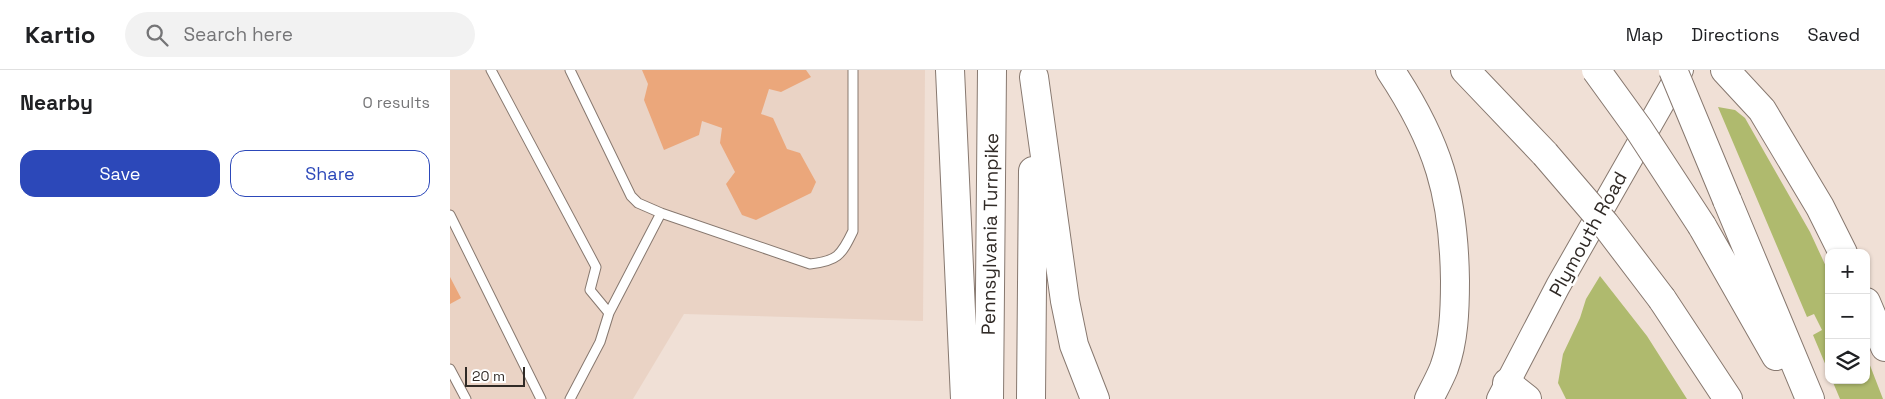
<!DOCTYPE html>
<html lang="en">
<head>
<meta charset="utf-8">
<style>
  body { margin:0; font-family:"Space Grotesk",sans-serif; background:#f2f2f2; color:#202124 }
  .controls { position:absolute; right:15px; bottom:15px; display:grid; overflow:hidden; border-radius:10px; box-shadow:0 1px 4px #0004 }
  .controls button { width:45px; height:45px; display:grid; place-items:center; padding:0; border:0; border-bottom:1px solid #e0e0e0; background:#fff; color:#202124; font:25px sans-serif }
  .scale { position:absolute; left:15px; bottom:12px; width:60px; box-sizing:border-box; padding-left:5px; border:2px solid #302a26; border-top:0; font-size:14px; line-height:18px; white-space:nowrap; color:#302a26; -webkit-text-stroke:4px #fff; paint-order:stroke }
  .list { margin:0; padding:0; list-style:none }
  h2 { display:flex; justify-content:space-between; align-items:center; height:65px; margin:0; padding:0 20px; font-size:21px }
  h2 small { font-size:16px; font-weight:400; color:#757577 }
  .actions { display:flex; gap:10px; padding:15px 20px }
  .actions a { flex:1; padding:11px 0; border:1px solid #2c48b9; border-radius:15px; text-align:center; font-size:18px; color:#2c48b9 }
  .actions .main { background:#2c48b9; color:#fff }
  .icon { flex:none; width:28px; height:28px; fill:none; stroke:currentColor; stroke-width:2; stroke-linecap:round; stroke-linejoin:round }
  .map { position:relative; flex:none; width:1435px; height:329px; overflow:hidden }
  header { display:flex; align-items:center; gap:30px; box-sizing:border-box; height:70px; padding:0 25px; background:#fff; border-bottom:1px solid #e0e0e0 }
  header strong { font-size:24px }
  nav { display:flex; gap:28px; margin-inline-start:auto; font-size:18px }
  .search { width:350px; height:45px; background:#f2f2f2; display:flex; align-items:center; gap:12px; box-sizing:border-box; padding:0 18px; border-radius:28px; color:#757577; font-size:19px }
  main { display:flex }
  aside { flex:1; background:#fff }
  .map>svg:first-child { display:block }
  .built { fill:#ead3c5 }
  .green { fill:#afba6e }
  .building { fill:#eba77b }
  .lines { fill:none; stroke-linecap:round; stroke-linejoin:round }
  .service-casing { stroke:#87786f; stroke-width:11 }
  .secondary-casing { stroke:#87786f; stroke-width:26 }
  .motorway-casing { stroke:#87786f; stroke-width:30 }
  .service { stroke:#fff; stroke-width:9 }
  .secondary { stroke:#fff; stroke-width:24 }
  .motorway { stroke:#fff; stroke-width:28 }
  .motorway-bridge-casing { stroke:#87786f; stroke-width:30; stroke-linecap:butt }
  .motorway-bridge { stroke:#fff; stroke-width:28 }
  .labels { text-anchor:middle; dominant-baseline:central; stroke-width:5; stroke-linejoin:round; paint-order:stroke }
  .street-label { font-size:19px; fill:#302a26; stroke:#fff }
</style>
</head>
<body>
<header>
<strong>Kartio</strong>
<div class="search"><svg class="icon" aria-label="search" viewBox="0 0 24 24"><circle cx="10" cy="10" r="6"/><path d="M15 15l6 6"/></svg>Search here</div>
<nav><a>Map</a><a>Directions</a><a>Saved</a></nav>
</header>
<main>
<aside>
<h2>Nearby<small>0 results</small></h2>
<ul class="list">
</ul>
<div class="actions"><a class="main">Save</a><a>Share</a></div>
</aside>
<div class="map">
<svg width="1435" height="329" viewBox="0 0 1435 329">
  <rect width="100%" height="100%" fill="#f0e0d6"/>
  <path class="built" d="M 0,0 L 475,0 L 473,251 L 234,244 L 183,329 L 0,329 Z"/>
  <path class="green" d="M 1268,37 L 1285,40 L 1295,48 L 1360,162 L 1379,203 L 1379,303 L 1363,265 L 1372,260 L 1364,244 L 1357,247 Z
    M 1150,206 L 1197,266 L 1237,329 L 1116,329 L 1108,313 L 1113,284 L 1130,248 L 1136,229 Z
    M 1416,285 L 1433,329 L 1390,329 L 1382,310 L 1416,310 Z"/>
  <path class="building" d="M 192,0 L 356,0 L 361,7 L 331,22 L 319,19 L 311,44 L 323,48 L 337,79 L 350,83 L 366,112 L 361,123 L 306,150 L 292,145 L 276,114 L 285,102 L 270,73 L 272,58 L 252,51 L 249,65 L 214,80 L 194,30 L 198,14 Z
    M 0,207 L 11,228 L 0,234 Z"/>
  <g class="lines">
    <defs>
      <path id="service" d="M 41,0 L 146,197 L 140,220 L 159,243 L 150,272 L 120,329
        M 120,0 L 181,126 L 188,133 L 211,143
        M 0,145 L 91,329
        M 159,243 L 211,143 L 360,194 C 387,191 391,186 403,161 L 403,0
        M 0,299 L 16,329"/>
      <path id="secondary" d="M 1049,329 L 1108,216 L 1231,0"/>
      <path id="motorway" d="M 500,0 L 515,329
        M 940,0 C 988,72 1004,125 1005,211 C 1005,239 1004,271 994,298 C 990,308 984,319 979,329
        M 1015,0 L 1095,84
        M 1275,0 L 1312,40 L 1370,137 L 1393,183
        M 584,7 L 615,231 L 624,275 L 645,329
        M 1277,130 L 1360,329
        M 1252,156 L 1326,286
        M 1212,229 L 1278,329
        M 1416,232 L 1435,277
        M 1057,313 L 1077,329
        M 539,329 L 542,0
        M 581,329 L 583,101"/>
    </defs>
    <use href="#service" class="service-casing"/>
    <use href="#secondary" class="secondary-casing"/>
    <use href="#motorway" class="motorway-casing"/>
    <use href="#service" class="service"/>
    <use href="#secondary" class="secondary"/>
    <use href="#motorway" class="motorway"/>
    <defs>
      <path id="motorway-bridge" d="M 1146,0 L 1188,58 L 1252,156
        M 1223,0 L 1277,130
        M 1095,84 L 1155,154 L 1212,229"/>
    </defs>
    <use href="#motorway-bridge" class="motorway-bridge-casing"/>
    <use href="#motorway-bridge" class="motorway-bridge"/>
  </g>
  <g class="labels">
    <g class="street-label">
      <text transform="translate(540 164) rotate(-89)">Pennsylvania Turnpike</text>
      <text transform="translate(1138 164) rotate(-61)">Plymouth Road</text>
    </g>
  </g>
</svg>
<div class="controls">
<button>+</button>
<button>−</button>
<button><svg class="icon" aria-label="layers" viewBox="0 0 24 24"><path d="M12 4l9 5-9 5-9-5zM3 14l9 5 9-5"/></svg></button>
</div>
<div class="scale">20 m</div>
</div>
</main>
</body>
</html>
